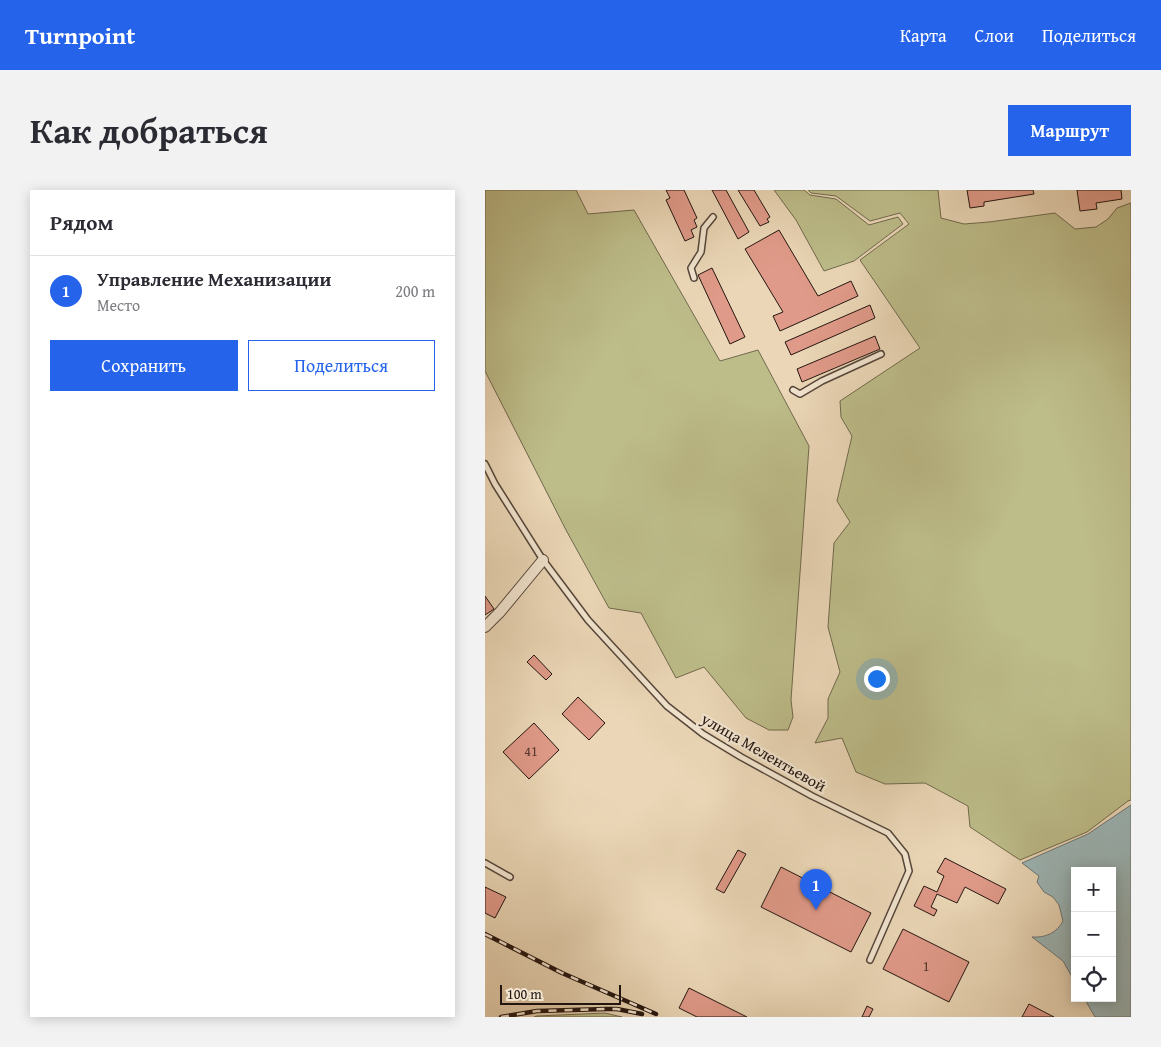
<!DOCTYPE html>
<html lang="ru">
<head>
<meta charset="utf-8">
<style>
  body { margin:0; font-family:"Gentium Book Plus",serif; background:#f2f2f3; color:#2b2b33 }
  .controls { position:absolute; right:15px; bottom:15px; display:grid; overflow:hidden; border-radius:0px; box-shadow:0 2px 12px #0003 }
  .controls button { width:45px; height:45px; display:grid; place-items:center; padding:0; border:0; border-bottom:1px solid #e1e1e2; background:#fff; color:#2b2b33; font:25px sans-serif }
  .scale { position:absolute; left:15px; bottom:12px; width:121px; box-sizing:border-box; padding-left:5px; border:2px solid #231510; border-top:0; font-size:14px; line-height:18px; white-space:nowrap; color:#231510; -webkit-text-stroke:4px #f2e5d0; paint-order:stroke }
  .you { position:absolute; left:391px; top:488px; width:18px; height:18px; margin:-12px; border:4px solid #fff; border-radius:50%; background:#1a73e8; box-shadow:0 0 0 8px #1a73e833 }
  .badge { display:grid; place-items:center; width:32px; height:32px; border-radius:50%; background:#2563eb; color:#fff; font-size:16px; font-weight:700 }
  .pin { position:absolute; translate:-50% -41px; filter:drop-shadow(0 1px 2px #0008) }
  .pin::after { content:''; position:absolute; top:26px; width:18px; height:15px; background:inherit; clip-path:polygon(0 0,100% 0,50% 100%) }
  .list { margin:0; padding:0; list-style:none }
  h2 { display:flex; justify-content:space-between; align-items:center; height:65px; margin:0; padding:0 20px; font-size:21px }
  h2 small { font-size:16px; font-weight:400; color:#7c7c81 }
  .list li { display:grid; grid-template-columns:32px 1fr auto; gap:15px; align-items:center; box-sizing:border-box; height:70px; padding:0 20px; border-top:1px solid #e1e1e2 }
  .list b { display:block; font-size:19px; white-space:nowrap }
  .list p { margin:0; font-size:16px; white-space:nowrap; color:#7c7c81 }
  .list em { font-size:16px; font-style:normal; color:#7c7c81 }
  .actions { display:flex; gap:10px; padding:15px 20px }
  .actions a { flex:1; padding:11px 0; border:1px solid #2563eb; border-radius:0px; text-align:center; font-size:18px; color:#2563eb }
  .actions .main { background:#2563eb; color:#fff }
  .icon { flex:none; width:28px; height:28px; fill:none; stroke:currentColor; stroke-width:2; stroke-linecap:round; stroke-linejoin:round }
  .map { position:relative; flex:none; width:646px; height:827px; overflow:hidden; border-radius:0px }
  header { display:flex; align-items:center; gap:30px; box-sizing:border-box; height:70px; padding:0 25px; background:#2563eb; color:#fff }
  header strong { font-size:24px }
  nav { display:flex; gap:28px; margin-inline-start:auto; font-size:18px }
  .intro { display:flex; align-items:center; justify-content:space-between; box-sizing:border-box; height:120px; padding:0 30px }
  h1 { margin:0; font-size:35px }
  .button { padding:12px 22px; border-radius:0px; background:#2563eb; color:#fff; font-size:18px; font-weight:700 }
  main { display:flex; gap:30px; padding:0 30px }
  aside { flex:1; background:#fff; border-radius:0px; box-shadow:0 2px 12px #0003 }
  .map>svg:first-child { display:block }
  .green { fill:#bdbd8a; stroke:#70694d }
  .water { fill:#9cb7b9; stroke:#6c7675 }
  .building { fill:#e09a89; stroke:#231510 }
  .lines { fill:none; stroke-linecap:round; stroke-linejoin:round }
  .service-casing { stroke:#55463a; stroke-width:8 }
  .minor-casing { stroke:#55463a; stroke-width:12 }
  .service { stroke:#f2e5d0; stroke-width:5 }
  .minor { stroke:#f2e5d0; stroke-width:10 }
  .rail-casing { stroke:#231510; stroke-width:4.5 }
  .rail { stroke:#f2e5d0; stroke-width:2.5; stroke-dasharray:8; stroke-linecap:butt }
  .labels { text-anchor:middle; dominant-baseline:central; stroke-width:4.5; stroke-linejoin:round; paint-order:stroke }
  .number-label { font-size:14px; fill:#52362e }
  .street-label { font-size:16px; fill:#231510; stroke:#f2e5d0 }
</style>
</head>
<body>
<header>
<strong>Turnpoint</strong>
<nav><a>Карта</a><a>Слои</a><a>Поделиться</a></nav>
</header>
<div class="intro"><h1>Как добраться</h1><a class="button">Маршрут</a></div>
<main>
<aside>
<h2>Рядом<small></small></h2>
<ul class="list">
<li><span class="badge">1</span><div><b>Управление Механизации</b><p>Место</p></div><em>200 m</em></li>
</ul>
<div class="actions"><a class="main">Сохранить</a><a>Поделиться</a></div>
</aside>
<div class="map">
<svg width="646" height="827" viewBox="0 0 646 827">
  <rect width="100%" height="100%" fill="#ebd7b7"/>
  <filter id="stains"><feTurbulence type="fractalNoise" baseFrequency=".004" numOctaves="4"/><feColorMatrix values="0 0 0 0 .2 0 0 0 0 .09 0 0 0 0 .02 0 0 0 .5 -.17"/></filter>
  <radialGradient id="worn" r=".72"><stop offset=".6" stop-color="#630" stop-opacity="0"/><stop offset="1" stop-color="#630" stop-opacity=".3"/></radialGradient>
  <path class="green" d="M 0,0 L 91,0 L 103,24 L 149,20 L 235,171 L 273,160 L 324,256 L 306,510 L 308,527 L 303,540 L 284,540 L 261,528 L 219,477 L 191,488 L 156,423 L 124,418 L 81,340 L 0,181 Z
    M 289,0 L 319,0 L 325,5 L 351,9 L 384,35 L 413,27 L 418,34 L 369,71 L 339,81 L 311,30 Z
    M 323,0 L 453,0 L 456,28 L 479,34 L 504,32 L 570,23 L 590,39 L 611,37 L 623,29 L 632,18 L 646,13 L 646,610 L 643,611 L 602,642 L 535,670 L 485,637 L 483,616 L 440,593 L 400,594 L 371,582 L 357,548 L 330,553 L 343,528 L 343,509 L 355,482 L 343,437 L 349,353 L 365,332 L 352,311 L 367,246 L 356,227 L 355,211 L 435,158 L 375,70 L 424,34 L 415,23 L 385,31 L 351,6 L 326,3 Z
    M 120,823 L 137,827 L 49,827 L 52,826 Z"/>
  <path class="water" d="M 646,615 L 646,827 L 610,827 L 599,808 L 627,808 L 627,681 L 590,681 L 590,792 L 578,771 L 547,747 C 560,748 572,743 578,731 L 574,715 L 568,707 L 559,702 L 552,692 L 554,686 L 537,673 L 603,644 Z"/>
  <path class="building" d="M 181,0 L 199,0 L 212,28 L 209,30 L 212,37 L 206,40 L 209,47 L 200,51 L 181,10 L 185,8 Z
    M 227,0 L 241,0 L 264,42 L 253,49 Z
    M 253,0 L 269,0 L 285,27 L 282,29 L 284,32 L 275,36 Z
    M 482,0 L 548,0 L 549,4 L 499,12 L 499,16 L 485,18 Z
    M 592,0 L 636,0 L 637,9 L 611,13 L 612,19 L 595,21 Z
    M 294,40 L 333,106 L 366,91 L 373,106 L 295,141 L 288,126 L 298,122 L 260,59 Z
    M 227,78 L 260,147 L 245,154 L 213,85 Z
    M 385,115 L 390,128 L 306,165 L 300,152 Z
    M 390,146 L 395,159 L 317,192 L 312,179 Z
    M 0,406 L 9,419 L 0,425 Z
    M 49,465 L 67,484 L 61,490 L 42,472 Z
    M 93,507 L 120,533 L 104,550 L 77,524 Z
    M 49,533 L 74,560 L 44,589 L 18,562 Z
    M 253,660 L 261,664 L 239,703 L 231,699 Z
    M 460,668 L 521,699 L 513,714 L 480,697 L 472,713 L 452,704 L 446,717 L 452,720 L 449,726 L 429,716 L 439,696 L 452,702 L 459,686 L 452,682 Z
    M 296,677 L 386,723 L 366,762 L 276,717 Z
    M 0,697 L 21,707 L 10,728 L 0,723 Z
    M 418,739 L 484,772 L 464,812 L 398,779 Z
    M 204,798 L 262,827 L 212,827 L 194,818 Z
    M 544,814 L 569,827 L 537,827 Z
    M 382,816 L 388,819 L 384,827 L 377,827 Z"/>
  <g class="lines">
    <defs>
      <path id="service" d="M 209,88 L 206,78 L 216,62 L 219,38 L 228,27
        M 308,200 L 315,204 L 337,191 L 396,164
        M 0,274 L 10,294 L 58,370 L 103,430 L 182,516 L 218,544 L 256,567 L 327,606 L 403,643 L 420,664 L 424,681 L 385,770
        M 0,673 L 25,687"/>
      <path id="minor" d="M 0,437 L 15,422 L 58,370"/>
    </defs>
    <use href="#service" class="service-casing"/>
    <use href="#minor" class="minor-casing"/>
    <use href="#service" class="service"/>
    <use href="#minor" class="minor"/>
    <defs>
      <path id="rail" d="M 0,744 L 77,783 L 171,824
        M 16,827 L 52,821 L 121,819 L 132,819 L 157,824"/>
    </defs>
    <use href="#rail" class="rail-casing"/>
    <use href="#rail" class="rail"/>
  </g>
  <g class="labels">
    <g class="number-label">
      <text x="46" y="561">41</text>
      <text x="441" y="776">1</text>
    </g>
    <g class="street-label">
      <text transform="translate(279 562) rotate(30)">улица Мелентьевой</text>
    </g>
  </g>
  <rect width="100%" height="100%" filter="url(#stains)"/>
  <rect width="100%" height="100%" fill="url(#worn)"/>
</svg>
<div class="controls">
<button>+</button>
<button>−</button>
<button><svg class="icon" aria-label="locate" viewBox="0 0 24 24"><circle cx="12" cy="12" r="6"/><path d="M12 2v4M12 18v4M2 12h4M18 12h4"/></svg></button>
</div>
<div class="scale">100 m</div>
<div class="you"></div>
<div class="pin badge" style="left:331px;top:720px">1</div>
</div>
</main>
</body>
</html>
